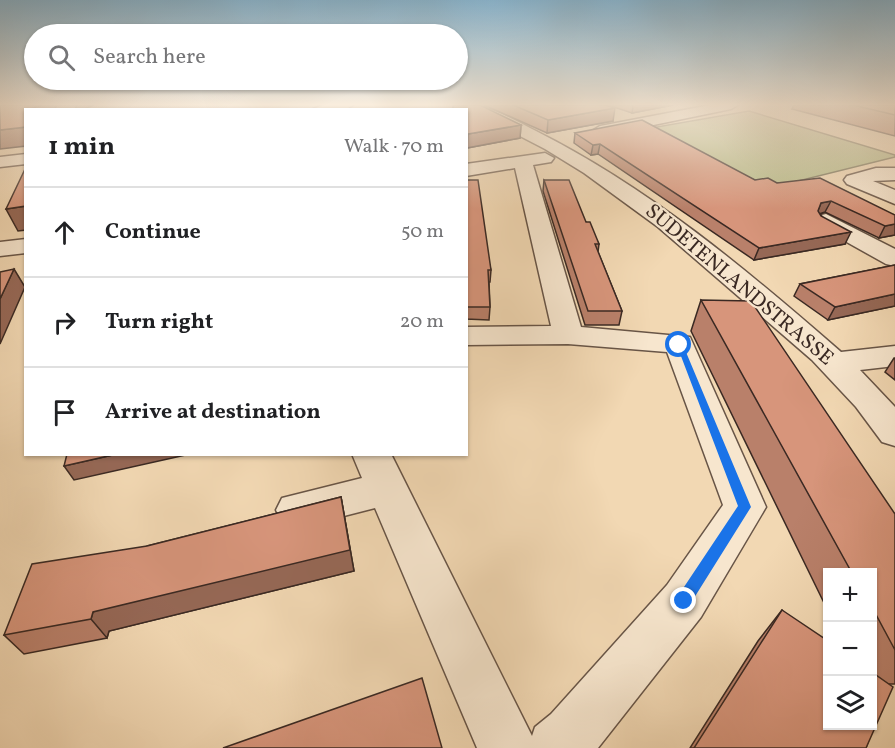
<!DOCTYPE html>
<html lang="en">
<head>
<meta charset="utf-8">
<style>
  body { margin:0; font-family:Vollkorn,serif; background:#f6f6f6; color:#202124 }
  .controls { position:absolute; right:18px; bottom:18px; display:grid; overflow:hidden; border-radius:0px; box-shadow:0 2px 4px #0004 }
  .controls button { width:54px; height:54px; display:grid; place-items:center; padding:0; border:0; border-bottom:2px solid #e0e0e0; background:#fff; color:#202124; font:30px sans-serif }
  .stop { position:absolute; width:18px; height:18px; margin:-14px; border:4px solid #1a73e8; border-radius:50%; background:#fff }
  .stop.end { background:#1a73e8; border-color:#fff; box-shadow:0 2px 6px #0008 }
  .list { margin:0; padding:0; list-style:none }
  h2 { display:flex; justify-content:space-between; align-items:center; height:78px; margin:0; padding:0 24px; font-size:26px }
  h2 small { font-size:20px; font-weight:400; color:#757577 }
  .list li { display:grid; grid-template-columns:39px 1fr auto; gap:18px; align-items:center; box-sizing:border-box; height:90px; padding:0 24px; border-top:2px solid #e0e0e0 }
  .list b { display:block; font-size:22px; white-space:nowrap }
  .list em { font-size:20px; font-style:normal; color:#757577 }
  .icon { flex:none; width:33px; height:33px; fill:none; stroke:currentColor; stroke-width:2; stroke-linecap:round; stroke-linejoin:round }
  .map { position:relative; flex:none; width:895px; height:748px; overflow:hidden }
  .search { position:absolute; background:#fff; box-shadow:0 2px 4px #0004; left:24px; top:24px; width:444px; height:66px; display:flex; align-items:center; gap:15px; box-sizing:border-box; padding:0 21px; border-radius:33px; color:#757577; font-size:22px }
  .panel { position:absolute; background:#fff; box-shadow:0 2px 4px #0004; left:24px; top:108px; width:444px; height:348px; border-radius:0px }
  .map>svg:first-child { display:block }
  .green { fill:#babf8c; stroke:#7a7458; stroke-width:1.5 }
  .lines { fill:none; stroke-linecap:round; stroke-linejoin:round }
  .minor-casing { stroke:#685547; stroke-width:3 }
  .minor { fill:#f7e6ce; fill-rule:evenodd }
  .wall { fill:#b9806a; stroke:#3a2923; stroke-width:1.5 }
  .shaded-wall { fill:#966856; stroke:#3a2923; stroke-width:1.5 }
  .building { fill:#d7957b; stroke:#3a2923; stroke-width:1.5 }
  .route { fill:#1a73e8 }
  .labels { text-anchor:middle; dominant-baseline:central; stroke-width:4.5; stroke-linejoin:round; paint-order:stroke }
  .street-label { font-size:21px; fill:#3a2923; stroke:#f7e6ce }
</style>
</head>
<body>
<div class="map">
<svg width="895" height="748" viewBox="0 0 895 748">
  <rect width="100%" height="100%" fill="#f2d8b3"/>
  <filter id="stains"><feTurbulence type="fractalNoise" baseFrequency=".00333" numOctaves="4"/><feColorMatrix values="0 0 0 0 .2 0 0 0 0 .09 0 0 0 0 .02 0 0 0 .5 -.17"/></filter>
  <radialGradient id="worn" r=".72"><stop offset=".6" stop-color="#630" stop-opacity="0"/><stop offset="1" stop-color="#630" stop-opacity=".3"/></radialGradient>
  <path class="green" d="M 749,111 L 895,155 L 895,157 L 770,188 L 645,129 Z"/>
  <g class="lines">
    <defs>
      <path id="minor" d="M 323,105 L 353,105 L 345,110 L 311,110 Z
        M 460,105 C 487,103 512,119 536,131 C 648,187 747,270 841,352 L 895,346 L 895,366 L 860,370 L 895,407 L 895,446 L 882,442 L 856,407 L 812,360 L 658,227 L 584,173 L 545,149 Z
        M 710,105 L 738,105 L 731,109 L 600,136 L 592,131 L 600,126 Z
        M 545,153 L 554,158 L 551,162 L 533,165 L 581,327 L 690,337 L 766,507 L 701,617 L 598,748 L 477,748 L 375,508 L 297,528 L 282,522 L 276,510 L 282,498 L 362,478 L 352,454 L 391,454 L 532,736 L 535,727 L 551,714 L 667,585 L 723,505 L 667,352 L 568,344 L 466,345 L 466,327 L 551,326 L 515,168 L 466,176 L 466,164 Z
        M 26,154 L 26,164 L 0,167 L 0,157 Z
        M 876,168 L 895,168 L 895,180 L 873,181 L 895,190 L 895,204 L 847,184 L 844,180 L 847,176 Z
        M 826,214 L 895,249 L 895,266 L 886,264 L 818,226 L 815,221 L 818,216 Z
        M 26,239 L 26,253 L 0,256 L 0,242 Z"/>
    </defs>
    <use href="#minor" class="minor-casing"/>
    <use href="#minor" class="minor"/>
  </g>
  <path class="wall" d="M 484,105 L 605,105 L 613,121 L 547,133 Z
    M 608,105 L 673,105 L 632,113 Z
    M 794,105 L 895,105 L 895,136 L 792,109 Z
    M 466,110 L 521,125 L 520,138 L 467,148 L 466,148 Z
    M 575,133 L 755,180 L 777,183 L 895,215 L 895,235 L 879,238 L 825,212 L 820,214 L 845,244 L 754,260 L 598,154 L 591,155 L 574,143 Z
    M 466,180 L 491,270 L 490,282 L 489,282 L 490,307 L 489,320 L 466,319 Z
    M 544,180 L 586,222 L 599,244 L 598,252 L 622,311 L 619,325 L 585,325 L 543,191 Z
    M 895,265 L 895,306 L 828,320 L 794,296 L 800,284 Z
    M 701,300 L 895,514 L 895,684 L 889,684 L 866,748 L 690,748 L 758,641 L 782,610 L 873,726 L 873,573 L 828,573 L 828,611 L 691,331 Z
    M 894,358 L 895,358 L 895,380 L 885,372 Z
    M 341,497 L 354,571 L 109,631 L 107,638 L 24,654 L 4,635 L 147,546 Z"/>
  <path class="shaded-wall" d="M 41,105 L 64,105 L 66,110 L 28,110 Z
    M 69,105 L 94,105 L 82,110 L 71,110 Z
    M 633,105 L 673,105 L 632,113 Z
    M 615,108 L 613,121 L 547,133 L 548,120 Z
    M 521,125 L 520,138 L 467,148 L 468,134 Z
    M 26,127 L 26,146 L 0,149 L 0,130 Z
    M 600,144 L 598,154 L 591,155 L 593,145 Z
    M 831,201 L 825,212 L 816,215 L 821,203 Z
    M 26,206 L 26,230 L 18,231 L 6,209 Z
    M 895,224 L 895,235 L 879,238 L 885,226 Z
    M 851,232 L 845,244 L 754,260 L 759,248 Z
    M 14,269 L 25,287 L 0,344 L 0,299 Z
    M 895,294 L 895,306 L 828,320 L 835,307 Z
    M 117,454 L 190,454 L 74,480 L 64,466 Z
    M 341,497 L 354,571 L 109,631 L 107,638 L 91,619 L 93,612 Z"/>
  <path class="building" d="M 0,105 L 41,105 L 28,110 L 26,110 L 26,127 L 0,130 Z
    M 57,105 L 77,105 L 75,110 L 54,110 Z
    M 453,105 L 480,105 L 521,125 L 468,134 L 466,133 L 466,110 L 453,110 Z
    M 513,105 L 605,105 L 615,108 L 548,120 Z
    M 853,105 L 895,105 L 895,115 Z
    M 642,120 L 755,180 L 768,178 L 777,183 L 820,178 L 895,215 L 895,224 L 885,226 L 831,201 L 821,203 L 818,211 L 821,216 L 851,232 L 759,248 L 600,144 L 593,145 L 575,133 Z
    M 26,167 L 26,206 L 6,209 Z
    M 466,180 L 478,180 L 491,270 L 488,270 L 490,307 L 466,307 Z
    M 544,180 L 569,180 L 586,222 L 590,222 L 599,244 L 595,244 L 622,311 L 588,311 Z
    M 895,265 L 895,294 L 835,307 L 800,284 Z
    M 14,269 L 0,299 L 0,272 Z
    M 701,300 L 751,301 L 895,514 L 895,650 L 873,609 L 873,573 L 852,573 Z
    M 67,454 L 117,454 L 64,466 Z
    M 341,497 L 350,550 L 93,612 L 91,619 L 4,635 L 32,564 L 147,546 Z
    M 782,610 L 828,641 L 828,726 L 873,726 L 873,673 L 893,687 L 866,748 L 694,748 Z
    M 422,678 L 442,748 L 223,748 Z"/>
  <linearGradient id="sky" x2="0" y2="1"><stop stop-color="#89b6d1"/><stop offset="0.5" stop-color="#f9eddd"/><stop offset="1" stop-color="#f9eddd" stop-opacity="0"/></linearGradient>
  <rect width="895" height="209" fill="url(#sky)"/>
  <path class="route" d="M 676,343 L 683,345 L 751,507 L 689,606 L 684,608 L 676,601 L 678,596 L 738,506 Z"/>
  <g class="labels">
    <g class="street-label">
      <text transform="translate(739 285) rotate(40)">SUDETENLANDSTRASSE</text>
    </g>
  </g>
  <rect width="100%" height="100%" filter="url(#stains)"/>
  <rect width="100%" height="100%" fill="url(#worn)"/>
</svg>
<div class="controls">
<button>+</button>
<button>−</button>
<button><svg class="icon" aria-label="layers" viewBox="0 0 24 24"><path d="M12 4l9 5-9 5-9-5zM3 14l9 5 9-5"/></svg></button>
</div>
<div class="stop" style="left:679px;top:345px"></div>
<div class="stop end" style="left:684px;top:601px"></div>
<div class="search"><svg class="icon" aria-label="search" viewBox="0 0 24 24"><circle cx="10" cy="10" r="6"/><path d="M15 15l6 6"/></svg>Search here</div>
<section class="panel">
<h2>1 min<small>Walk · 70 m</small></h2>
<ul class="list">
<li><svg class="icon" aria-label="ahead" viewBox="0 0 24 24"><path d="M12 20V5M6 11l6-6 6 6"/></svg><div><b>Continue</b></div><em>50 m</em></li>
<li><svg class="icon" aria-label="right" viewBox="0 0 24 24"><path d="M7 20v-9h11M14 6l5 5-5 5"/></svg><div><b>Turn right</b></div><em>20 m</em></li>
<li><svg class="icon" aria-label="arrive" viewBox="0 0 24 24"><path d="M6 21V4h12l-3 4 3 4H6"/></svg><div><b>Arrive at destination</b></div></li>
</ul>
</section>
</div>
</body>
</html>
